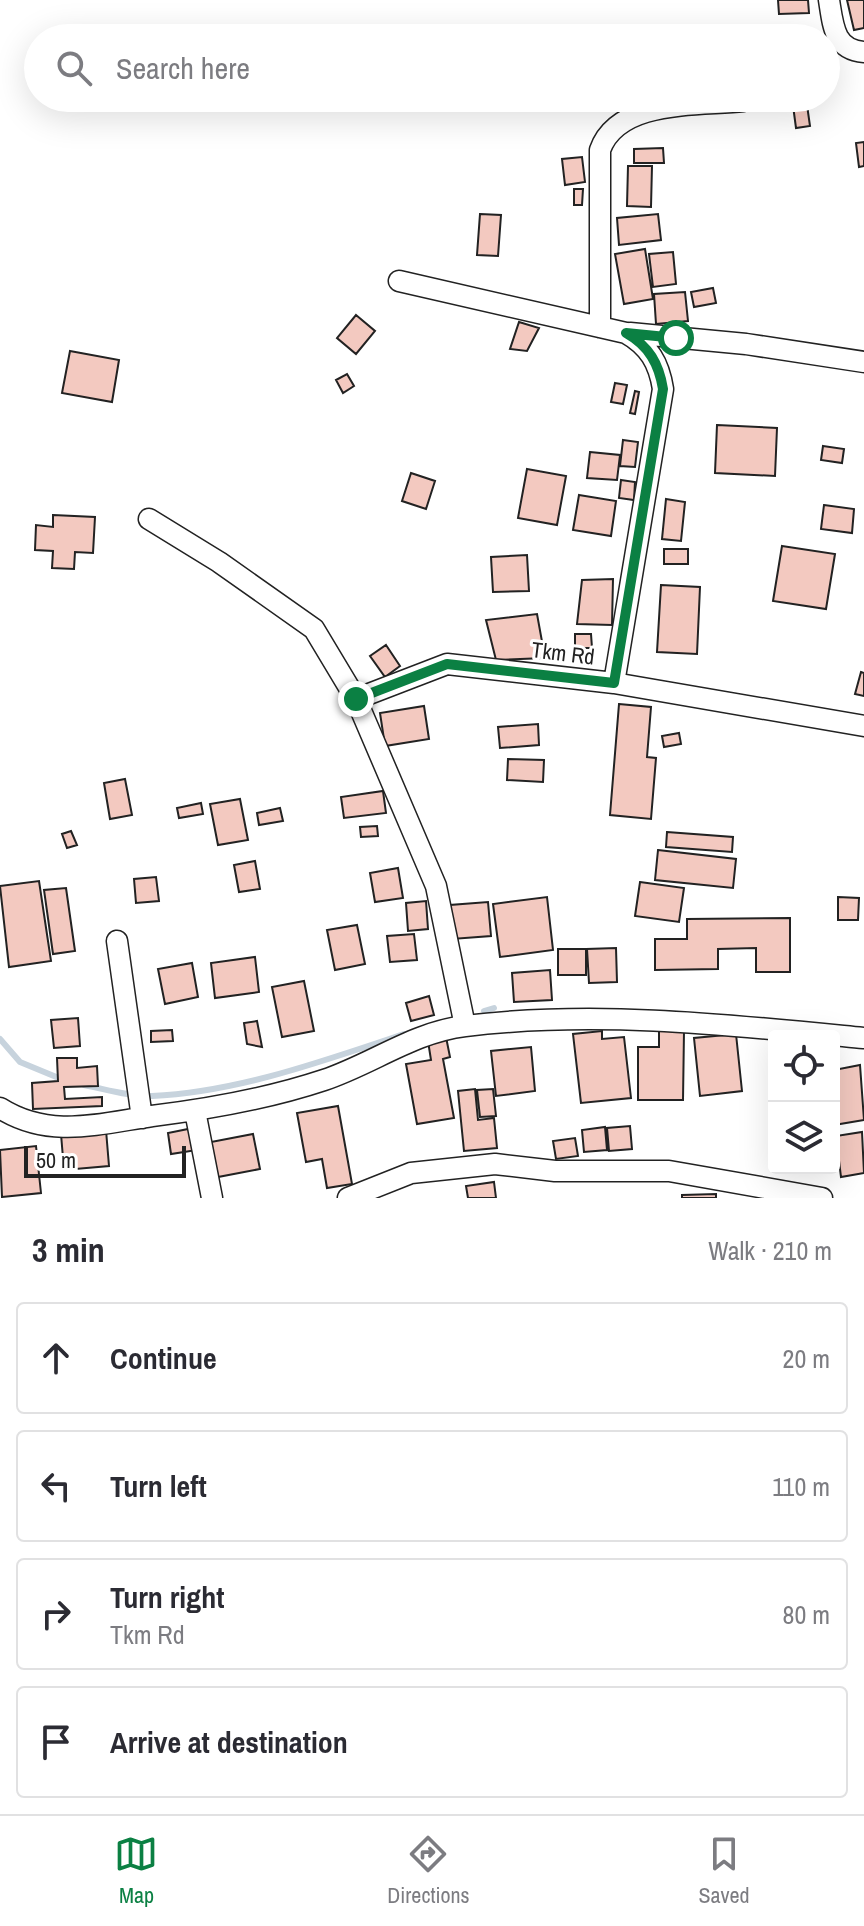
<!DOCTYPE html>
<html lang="en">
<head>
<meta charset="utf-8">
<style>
  body { margin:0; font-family:"Archivo Narrow",sans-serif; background:#f2f2f3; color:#2b2b33 }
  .controls { position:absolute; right:24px; bottom:24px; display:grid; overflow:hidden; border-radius:8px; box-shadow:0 8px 32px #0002 }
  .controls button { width:72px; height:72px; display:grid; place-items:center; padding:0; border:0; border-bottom:2px solid #e1e1e2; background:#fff; color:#2b2b33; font:40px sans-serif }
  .scale { position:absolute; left:24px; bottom:20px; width:162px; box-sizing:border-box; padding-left:8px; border:4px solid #222; border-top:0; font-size:22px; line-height:28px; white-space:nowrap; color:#222; -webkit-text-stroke:6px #fff; paint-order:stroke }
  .stop { position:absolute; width:24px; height:24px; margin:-18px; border:6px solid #0b8043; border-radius:50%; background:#fff }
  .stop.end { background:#0b8043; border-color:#fff; box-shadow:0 2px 8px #0008 }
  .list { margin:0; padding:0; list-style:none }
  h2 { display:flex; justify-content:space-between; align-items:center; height:104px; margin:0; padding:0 32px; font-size:34px }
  h2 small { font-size:26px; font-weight:400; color:#7c7c81 }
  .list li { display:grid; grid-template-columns:52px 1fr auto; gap:24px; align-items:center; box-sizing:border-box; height:112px; margin:0 16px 16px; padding:0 16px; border:2px solid #e1e1e2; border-radius:8px }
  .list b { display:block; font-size:30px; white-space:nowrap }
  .list p { margin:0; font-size:26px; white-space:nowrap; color:#7c7c81 }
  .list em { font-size:26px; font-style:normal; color:#7c7c81 }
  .icon { flex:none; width:44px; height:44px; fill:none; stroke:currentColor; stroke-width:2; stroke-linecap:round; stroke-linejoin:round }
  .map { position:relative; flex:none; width:864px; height:1198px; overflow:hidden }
  .search { position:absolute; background:#fff; box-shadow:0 8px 32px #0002; left:24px; right:24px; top:24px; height:88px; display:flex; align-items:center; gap:20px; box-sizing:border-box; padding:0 28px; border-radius:44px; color:#7c7c81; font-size:30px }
  .sheet { height:616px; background:#fff }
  nav { display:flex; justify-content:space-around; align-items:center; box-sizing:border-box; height:112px; border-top:2px solid #e1e1e2; background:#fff; font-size:22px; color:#7c7c81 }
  nav a { display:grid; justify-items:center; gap:4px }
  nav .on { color:#0b8043 }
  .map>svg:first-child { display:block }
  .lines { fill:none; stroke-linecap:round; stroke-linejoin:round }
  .stream { stroke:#c7d3dd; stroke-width:6 }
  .building { fill:#f3c9c0; stroke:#222; stroke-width:2 }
  .minor-casing { stroke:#222; stroke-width:23 }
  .minor { stroke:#fff; stroke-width:20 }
  .route { stroke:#0b8043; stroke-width:10 }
  .labels { text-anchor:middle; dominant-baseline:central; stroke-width:6; stroke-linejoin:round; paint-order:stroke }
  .street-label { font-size:22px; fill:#222; stroke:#fff }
</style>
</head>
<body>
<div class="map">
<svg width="864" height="1198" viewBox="0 0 864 1198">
  <rect width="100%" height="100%" fill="#fff"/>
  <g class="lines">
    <path class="stream" d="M 484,1011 L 494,1008
      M 0,1039 L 20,1062 L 66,1081
      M 84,1085 C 105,1089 130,1097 152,1096 C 238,1092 323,1061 404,1034"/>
  </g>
  <path class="building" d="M 778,0 L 808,0 L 809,13 L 779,14 Z
    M 847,0 L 864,0 L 864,28 L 854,30 Z
    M 621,30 L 622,38 L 531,38 Z
    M 763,98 L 787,98 L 788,108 L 765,111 Z
    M 792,98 L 806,98 L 810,126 L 796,128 Z
    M 864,142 L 864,166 L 859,167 L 856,143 Z
    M 663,148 L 664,163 L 634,163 L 634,149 Z
    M 582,157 L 585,182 L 565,185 L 562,159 Z
    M 628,166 L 652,166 L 651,207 L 627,206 Z
    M 574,189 L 583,189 L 582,205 L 574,205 Z
    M 480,214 L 501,215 L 498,256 L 477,255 Z
    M 658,214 L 661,240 L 619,245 L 617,218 Z
    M 645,249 L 653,299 L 624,304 L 615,254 Z
    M 673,252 L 676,284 L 653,287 L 649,254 Z
    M 713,288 L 716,303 L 694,307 L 691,292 Z
    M 685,292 L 688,321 L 656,324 L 654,294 Z
    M 356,315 L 375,331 L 356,354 L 337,338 Z
    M 519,322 L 539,328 L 527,351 L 510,349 Z
    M 70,351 L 119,360 L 112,402 L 62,393 Z
    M 347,374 L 354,386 L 343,393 L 336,380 Z
    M 615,383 L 627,385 L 623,404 L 611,402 Z
    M 635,391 L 639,392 L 635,414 L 630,413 Z
    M 717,425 L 777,428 L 775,476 L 715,473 Z
    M 623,440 L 638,442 L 635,467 L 620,466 Z
    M 823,446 L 844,449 L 842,463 L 821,460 Z
    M 590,452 L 620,455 L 617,480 L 587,478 Z
    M 527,469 L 566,476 L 557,525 L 518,518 Z
    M 411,473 L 435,481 L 426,509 L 402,501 Z
    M 621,480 L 635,482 L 634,500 L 619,498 Z
    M 579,495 L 616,501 L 611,536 L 573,530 Z
    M 666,499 L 685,502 L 681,541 L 662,539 Z
    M 824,505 L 854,509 L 852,533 L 821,529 Z
    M 53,515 L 95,517 L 93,553 L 75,552 L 74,569 L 52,568 L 53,551 L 35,550 L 36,525 L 53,527 Z
    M 782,546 L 835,554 L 826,609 L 773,601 Z
    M 664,549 L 688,549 L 688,564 L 664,564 Z
    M 527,555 L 529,591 L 493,592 L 491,557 Z
    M 613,579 L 612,625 L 577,624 L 582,580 Z
    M 661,585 L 700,587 L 697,654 L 657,652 Z
    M 537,614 L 545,658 L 496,660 L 486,620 Z
    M 575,634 L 591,634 L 592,648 L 575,648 Z
    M 386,645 L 400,666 L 385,677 L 370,656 Z
    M 861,672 L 864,673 L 864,696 L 855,694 Z
    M 619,704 L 651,707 L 647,757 L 656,758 L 651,819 L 610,815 Z
    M 424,706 L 429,739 L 385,746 L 380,713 Z
    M 538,724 L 539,745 L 500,748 L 498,727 Z
    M 679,733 L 681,744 L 664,747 L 662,736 Z
    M 508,759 L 544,760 L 543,782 L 507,780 Z
    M 125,779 L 132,815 L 110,819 L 104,783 Z
    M 383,791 L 386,813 L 344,818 L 341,797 Z
    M 240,799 L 248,840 L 218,845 L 210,804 Z
    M 201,803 L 203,814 L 179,818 L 177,808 Z
    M 280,808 L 283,821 L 259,825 L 257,813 Z
    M 377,826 L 378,836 L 361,837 L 360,827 Z
    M 71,831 L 77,845 L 67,848 L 62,834 Z
    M 667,832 L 733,837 L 732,852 L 666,847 Z
    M 658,850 L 736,859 L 733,888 L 655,880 Z
    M 255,861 L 260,889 L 239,892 L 234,865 Z
    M 398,868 L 403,898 L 375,902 L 370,873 Z
    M 156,877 L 159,901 L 136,903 L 134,879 Z
    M 39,881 L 51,961 L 9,967 L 0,886 Z
    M 640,882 L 684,888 L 679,922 L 635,916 Z
    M 66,888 L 75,951 L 53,954 L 44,890 Z
    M 547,897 L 553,950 L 500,957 L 493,904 Z
    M 838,897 L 859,898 L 858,920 L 838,920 Z
    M 426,901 L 428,929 L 408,931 L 406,903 Z
    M 488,902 L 491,936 L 452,939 L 450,905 Z
    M 790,918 L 790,972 L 756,972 L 756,948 L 718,949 L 718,969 L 655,970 L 655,939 L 687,939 L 687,919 Z
    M 357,925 L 365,964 L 335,970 L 327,930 Z
    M 414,934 L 417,960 L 390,962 L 387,936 Z
    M 616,948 L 617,982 L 589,983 L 587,949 Z
    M 558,949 L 586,949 L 586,975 L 558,975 Z
    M 255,957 L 259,992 L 215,998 L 211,963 Z
    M 192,963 L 198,997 L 165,1004 L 158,969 Z
    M 550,970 L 552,1000 L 514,1002 L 512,973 Z
    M 304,981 L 314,1031 L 282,1037 L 272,987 Z
    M 429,996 L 434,1015 L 411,1021 L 406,1003 Z
    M 78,1018 L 80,1046 L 54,1048 L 51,1020 Z
    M 257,1021 L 262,1047 L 247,1044 L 244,1023 Z
    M 172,1030 L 173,1041 L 151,1042 L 151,1031 Z
    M 602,1031 L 602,1039 L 624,1037 L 631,1098 L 581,1103 L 573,1034 Z
    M 659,1031 L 684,1031 L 683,1100 L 638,1100 L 638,1047 L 659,1047 Z
    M 736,1034 L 742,1091 L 700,1096 L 694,1038 Z
    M 446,1037 L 450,1057 L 443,1059 L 454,1118 L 417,1124 L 406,1064 L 431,1060 L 428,1041 Z
    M 531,1047 L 535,1091 L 496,1096 L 491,1051 Z
    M 57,1058 L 77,1058 L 77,1068 L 97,1066 L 98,1086 L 64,1087 L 65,1099 L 102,1097 L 102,1106 L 33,1109 L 32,1083 L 58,1081 Z
    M 860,1065 L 864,1120 L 834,1125 L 834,1070 Z
    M 475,1089 L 478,1120 L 494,1118 L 497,1148 L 464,1151 L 458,1091 Z
    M 493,1089 L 496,1116 L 480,1117 L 477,1090 Z
    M 338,1106 L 352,1184 L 327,1188 L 322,1159 L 306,1162 L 297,1113 Z
    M 630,1126 L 632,1149 L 609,1151 L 607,1128 Z
    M 605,1127 L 607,1150 L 584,1152 L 582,1130 Z
    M 193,1128 L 197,1150 L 171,1154 L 168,1133 Z
    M 106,1130 L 109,1166 L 64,1170 L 61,1134 Z
    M 862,1132 L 864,1173 L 841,1177 L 836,1136 Z
    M 253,1134 L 260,1169 L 218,1177 L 211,1142 Z
    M 575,1138 L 578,1156 L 556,1159 L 553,1141 Z
    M 36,1146 L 41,1193 L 2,1197 L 0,1150 Z
    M 494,1182 L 496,1198 L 468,1198 L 466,1186 Z
    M 716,1194 L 716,1198 L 682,1198 L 682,1195 Z"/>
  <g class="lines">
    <defs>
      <path id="minor" d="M 829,0 C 833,25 834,50 864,52
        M 399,281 L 626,333 C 649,346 659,363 663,389 L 614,683
        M 600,327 L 600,150 C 618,99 698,106 743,101
        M 630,333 L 746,344 L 864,362
        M 149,519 L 219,562 L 314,629 L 356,699 L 436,886 L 465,1026
        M 356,699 L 447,664 L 614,683 L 864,726
        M 117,941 L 142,1118
        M 0,1108 C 49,1139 98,1124 152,1116 C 209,1109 270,1098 324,1080 C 372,1064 414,1032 465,1026 C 597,1010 732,1025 864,1038
        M 195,1111 L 212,1198
        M 348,1198 L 411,1173 L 495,1164 L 555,1171 L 669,1171 L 822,1198"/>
    </defs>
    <use href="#minor" class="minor-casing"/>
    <use href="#minor" class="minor"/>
  </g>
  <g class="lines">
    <path class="route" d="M 356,699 L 447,664 L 614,683 L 663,389 C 659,364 649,346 626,333 L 676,338"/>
  </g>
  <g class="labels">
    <g class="street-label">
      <text transform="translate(563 653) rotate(7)">Tkm Rd</text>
    </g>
  </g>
</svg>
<div class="controls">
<button><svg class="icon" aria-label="locate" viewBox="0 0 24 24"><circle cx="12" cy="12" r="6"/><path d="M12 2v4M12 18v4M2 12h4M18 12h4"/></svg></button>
<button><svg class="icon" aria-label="layers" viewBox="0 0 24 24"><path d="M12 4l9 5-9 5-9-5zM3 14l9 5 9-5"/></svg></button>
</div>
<div class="scale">50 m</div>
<div class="stop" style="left:676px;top:338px"></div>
<div class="stop end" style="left:356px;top:699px"></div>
<div class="search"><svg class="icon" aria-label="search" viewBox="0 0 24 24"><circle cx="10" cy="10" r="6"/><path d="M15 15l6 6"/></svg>Search here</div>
</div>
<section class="sheet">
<h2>3 min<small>Walk · 210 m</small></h2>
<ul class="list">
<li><svg class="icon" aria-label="ahead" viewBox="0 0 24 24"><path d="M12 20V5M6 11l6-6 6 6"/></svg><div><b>Continue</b></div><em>20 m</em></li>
<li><svg class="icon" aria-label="left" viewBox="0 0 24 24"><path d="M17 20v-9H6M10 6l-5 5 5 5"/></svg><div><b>Turn left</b></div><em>110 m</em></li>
<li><svg class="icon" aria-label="right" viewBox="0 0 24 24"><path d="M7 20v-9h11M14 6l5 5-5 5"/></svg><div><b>Turn right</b><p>Tkm Rd</p></div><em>80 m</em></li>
<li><svg class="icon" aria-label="arrive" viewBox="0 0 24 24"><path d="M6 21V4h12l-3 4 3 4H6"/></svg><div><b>Arrive at destination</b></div></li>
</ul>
</section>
<nav>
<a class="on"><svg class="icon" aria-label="map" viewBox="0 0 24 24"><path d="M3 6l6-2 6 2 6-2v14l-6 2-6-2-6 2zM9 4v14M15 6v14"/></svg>Map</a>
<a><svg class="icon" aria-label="directions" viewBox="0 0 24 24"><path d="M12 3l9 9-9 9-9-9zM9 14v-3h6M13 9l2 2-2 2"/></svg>Directions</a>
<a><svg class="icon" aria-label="saved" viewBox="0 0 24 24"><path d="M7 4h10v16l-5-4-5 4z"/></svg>Saved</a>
</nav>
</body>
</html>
